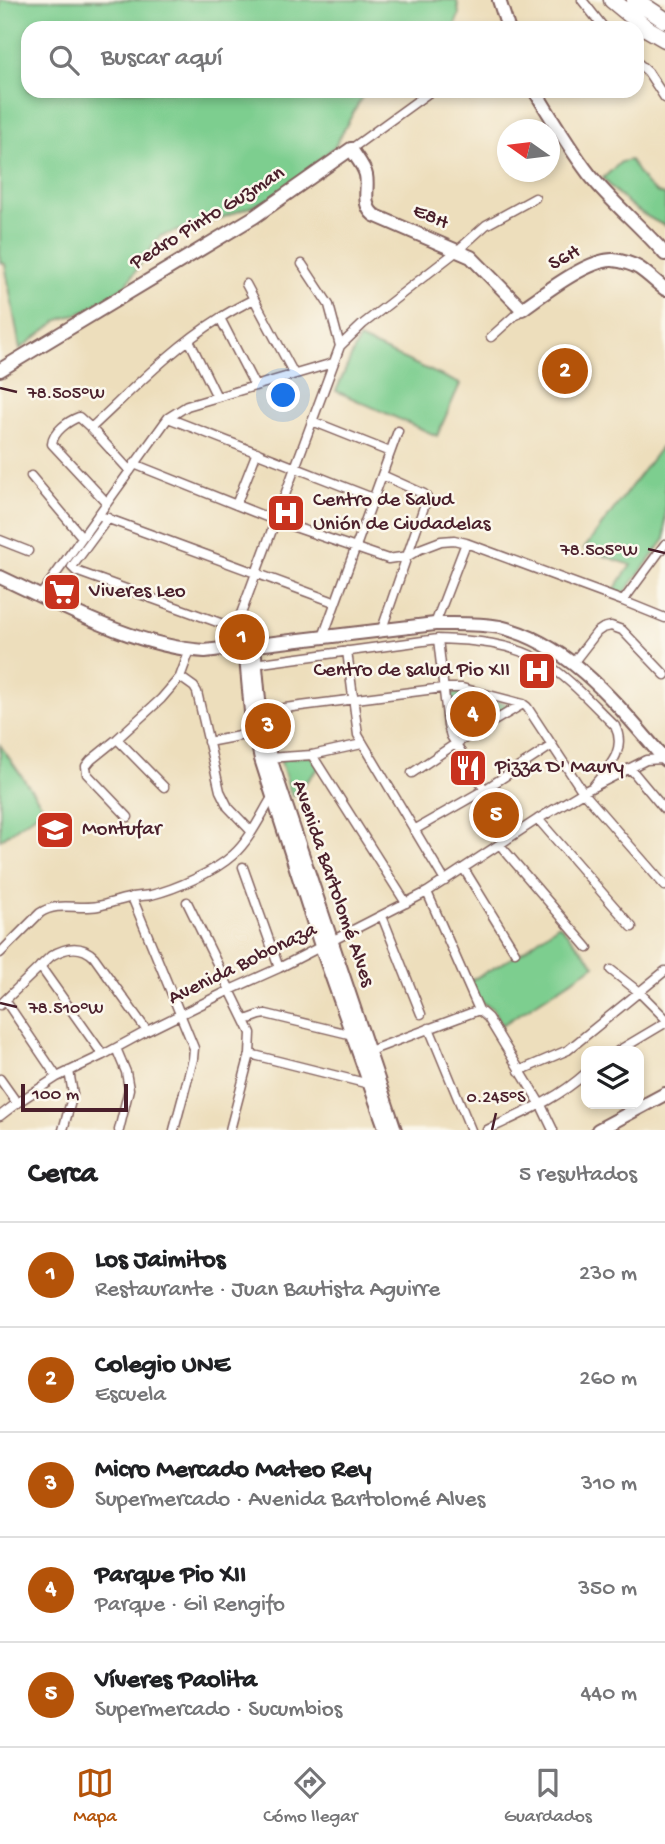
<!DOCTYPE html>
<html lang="es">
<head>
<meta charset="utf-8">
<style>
  body { margin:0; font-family:"Gochi Hand",sans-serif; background:#f6f6f6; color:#202124 }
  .controls { position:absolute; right:21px; bottom:21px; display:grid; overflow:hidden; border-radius:14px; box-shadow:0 4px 10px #0003 }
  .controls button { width:63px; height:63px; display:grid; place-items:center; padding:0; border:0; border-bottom:2px solid #e0e0e0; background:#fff; color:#202124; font:35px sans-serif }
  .compass { position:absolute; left:497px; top:119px; width:63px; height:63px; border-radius:50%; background:#fff; box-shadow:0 4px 10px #0003; rotate:284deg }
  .scale { position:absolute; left:21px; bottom:18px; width:107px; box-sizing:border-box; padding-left:7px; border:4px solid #4a1f2b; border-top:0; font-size:19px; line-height:24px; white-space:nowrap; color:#4a1f2b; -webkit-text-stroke:5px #fbf7ec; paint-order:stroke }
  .you { position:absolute; left:284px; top:396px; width:24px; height:24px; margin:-18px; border:5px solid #fff; border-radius:50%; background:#1a73e8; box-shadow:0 0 0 10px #1a73e833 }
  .badge { display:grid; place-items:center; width:46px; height:46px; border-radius:50%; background:#b45309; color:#fff; font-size:23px; font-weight:700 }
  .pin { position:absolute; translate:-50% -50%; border:4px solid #fff; box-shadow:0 2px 7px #0006 }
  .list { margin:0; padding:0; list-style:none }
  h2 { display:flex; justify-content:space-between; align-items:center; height:91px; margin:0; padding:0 28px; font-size:30px }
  h2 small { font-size:23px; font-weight:400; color:#757577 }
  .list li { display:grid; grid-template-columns:46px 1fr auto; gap:21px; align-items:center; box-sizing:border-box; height:105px; padding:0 28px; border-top:2px solid #e0e0e0 }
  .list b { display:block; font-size:26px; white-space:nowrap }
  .list p { margin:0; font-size:23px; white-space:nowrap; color:#757577 }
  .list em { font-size:23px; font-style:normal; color:#757577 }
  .icon { flex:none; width:38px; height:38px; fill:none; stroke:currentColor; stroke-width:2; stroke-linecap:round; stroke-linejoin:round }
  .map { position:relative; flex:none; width:665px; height:1130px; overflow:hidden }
  .search { position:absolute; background:#fff; box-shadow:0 4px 10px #0003; left:21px; right:21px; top:21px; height:77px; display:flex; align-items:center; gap:18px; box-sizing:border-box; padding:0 24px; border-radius:21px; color:#757577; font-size:26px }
  .sheet { height:616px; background:#fff }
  nav { display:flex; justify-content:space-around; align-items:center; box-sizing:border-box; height:98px; border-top:2px solid #e0e0e0; background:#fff; font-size:19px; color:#757577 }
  nav a { display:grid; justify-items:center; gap:4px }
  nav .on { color:#b45309 }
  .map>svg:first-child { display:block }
  .green { fill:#7dce8f; stroke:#64765d; stroke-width:2 }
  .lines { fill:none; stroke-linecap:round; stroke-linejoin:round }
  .street-casing { stroke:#83625e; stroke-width:11 }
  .secondary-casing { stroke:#83625e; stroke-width:16 }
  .highway-casing { stroke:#83625e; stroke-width:19 }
  .street { stroke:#fff; stroke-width:8 }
  .secondary { stroke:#fff; stroke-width:12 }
  .highway { stroke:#fff; stroke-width:16 }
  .ticks { fill:none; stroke:#4a1f2b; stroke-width:2.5 }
  .labels { text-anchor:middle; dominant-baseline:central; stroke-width:5; stroke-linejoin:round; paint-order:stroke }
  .street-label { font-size:21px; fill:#4a1f2b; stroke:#fbf7ec }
  .poi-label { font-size:21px; fill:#4a1f2b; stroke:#fbf7ec; text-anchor:start }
  .ticks-label { font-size:18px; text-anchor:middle; fill:#4a1f2b; stroke:#fbf7ec; stroke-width:5; stroke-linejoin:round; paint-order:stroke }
</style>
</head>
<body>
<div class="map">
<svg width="665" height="1130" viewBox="0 0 665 1130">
  <rect width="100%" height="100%" fill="#fbf7ec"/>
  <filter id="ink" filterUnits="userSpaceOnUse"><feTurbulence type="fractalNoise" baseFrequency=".0143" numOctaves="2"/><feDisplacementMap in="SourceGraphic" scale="14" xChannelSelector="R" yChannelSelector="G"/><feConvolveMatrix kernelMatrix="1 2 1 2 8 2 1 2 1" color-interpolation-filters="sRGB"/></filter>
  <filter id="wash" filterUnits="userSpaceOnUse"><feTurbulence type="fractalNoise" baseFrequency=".00686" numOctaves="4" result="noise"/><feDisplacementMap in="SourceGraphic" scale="28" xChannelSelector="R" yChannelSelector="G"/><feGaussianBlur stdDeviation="1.57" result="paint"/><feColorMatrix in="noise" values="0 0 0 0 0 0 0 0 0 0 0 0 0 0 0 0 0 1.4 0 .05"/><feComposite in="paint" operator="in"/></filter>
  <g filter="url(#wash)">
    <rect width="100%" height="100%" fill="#eddebc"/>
    <path class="green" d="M 0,0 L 457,0 L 459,14 L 454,28 L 28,28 L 28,91 L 374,91 L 363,95 L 335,146 L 278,196 L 219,219 L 160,236 L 126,285 L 86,311 L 59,320 L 20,349 L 5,264 L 0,262 Z
      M 630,160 C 640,174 647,192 665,195 L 665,226 C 638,213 622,200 603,178 L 621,162 Z
      M 359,339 L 460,384 L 437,436 L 336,391 Z
      M 660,448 L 665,454 L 665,539 L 623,595 L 614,590 L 631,565 L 584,549 Z
      M 459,692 L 515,706 L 463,735 L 454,730 L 448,697 L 451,694 Z
      M 0,745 L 44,808 L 0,840 Z
      M 311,756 L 319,768 L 292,797 L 280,759 Z
      M 559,924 L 595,965 L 502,1025 L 492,1008 L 479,1001 L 470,981 L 519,954 Z"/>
  </g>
  <g filter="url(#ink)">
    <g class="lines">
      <defs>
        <path id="street" d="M 582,0 L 604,28
          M 637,62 L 648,72 L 665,98
          M 351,149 L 431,91
          M 302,264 L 329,305 L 340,346
          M 246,284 L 294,374
          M 220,318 L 255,386
          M 491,337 L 522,309
          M 189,340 L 217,397
          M 168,418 L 373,498
          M 312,421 L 390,452
          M 91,428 C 132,390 172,348 220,318 C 231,311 242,305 254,299
          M 134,464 L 274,520 L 388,559 L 408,556 L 420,549 L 441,541 L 454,540 L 466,543 L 623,601 L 665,618
          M 382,475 L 424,494 L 427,498 L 382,629
          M 31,476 L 82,537
          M 107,503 L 52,444 C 53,432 68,421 79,417 L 91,428 L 130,471
          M 236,505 L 257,452
          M 98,515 L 334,602
          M 108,518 L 74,564 L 72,567 L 76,571 L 234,628
          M 0,540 L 28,551
          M 40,596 L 168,418 L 187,406 L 333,363
          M 623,601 L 665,544
          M 435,624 L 466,543
          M 323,637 L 398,431
          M 438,639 L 448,726 L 451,736 L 513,835
          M 228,649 L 340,346 L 363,324 L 457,251 L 486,225 L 535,198
          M 347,651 L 358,735 L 445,881
          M 573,663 L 597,632 L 603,628 L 611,626 L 622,630 L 665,675
          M 254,664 L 438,639 C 473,640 511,643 542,661 C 570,678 592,704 615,726 C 627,750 609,767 594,785
          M 180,677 L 194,687 L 197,692 L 220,791 L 228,807 L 251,831
          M 261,711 L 443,688 L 462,688 L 523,704 L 527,707 L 583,792 L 665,886
          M 117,739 L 164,787
          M 208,742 L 255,733
          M 312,755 L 406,903
          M 267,758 L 312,755 L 362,744
          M 630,768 L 665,810
          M 412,773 L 455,744 L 523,704
          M 128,817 L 87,774 L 86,766 L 91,760 L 117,739 L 161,699 L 180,677 L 190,650
          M 538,819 L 632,927
          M 414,830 L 484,790 L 551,746
          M 500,845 L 588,948
          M 243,867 L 279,968
          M 464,869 L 515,952
          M 427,892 L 479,1010 L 488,1018 L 541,1105 L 553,1130
          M 132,897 L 194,1048 L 193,1059 L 174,1130
          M 187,902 L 251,1033 L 250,1054 L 230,1130
          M 382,916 L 421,1014
          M 0,953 L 40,913 C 58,901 78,910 98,906 C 108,904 119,900 129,898 C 136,896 144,896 151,895 C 176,889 214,872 233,855 C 250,840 261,815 273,796
          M 40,966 L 103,1055
          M 611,970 L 639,992 L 665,1018
          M 5,1000 L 57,1077
          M 0,1005 L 51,956 C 66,947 81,944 94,957 L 147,1031
          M 246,1020 L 260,1015 L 266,1014 L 353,1035
          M 429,1028 L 471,1130
          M 116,1048 L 126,1072 L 129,1089 L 119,1130
          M 618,1051 L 665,1023
          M 364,1053 L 479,1010
          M 250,1054 L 369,1084
          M 519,1071 L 568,1050 L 665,971
          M 0,1079 L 17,1103
          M 0,1116 L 17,1103 L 57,1077 L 103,1055 L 147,1031 L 230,990 L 279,968 L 427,892 L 538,819 L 583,792 L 646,760 L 663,759
          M 63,1130 L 73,1094 L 69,1071
          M 487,1130 C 523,1113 556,1100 586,1073"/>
        <path id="secondary" d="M 499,0 L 508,28
          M 535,91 C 552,119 569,148 589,174 C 612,203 641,226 665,254
          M 0,370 L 254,217 L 351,149 C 356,157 364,166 366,175 C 369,189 361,204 374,215 L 471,257 L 522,309 C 542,295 588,259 613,260 C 621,261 632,264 639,268 C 648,274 657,283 665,289
          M 0,577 C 62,606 136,647 205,651 L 435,624 C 456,624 479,623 500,627 C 572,644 619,707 665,760
          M 254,645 L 259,700 L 270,758 L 395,1130
          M 245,647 L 251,712 L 261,759 L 321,946 L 386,1130
          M 598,1130 L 665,1094"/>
        <path id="highway" d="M 612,0 L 646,28 L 665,39
          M 635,0 L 665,20"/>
      </defs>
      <use href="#street" class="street-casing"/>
      <use href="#secondary" class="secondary-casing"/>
      <use href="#highway" class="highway-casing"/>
      <use href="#street" class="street"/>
      <use href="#secondary" class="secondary"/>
      <use href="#highway" class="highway"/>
    </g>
  </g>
  <path class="ticks" d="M 0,388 L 17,392M 648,549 L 665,553M 0,1003 L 17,1007M 492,1130 L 496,1113"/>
  <defs>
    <symbol id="hospital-square" viewBox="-11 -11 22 22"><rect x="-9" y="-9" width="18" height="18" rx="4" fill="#c8321e" stroke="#fbf7ec"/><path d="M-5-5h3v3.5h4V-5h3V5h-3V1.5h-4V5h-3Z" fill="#fff"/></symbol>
    <symbol id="supermarket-square" viewBox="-11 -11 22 22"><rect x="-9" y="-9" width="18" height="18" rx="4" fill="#c8321e" stroke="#fbf7ec"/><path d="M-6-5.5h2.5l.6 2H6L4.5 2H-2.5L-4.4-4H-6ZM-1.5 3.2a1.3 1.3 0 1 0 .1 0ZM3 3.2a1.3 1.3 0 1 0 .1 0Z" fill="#fff"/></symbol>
    <symbol id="restaurant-square" viewBox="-11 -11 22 22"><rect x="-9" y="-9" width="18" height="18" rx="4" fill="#c8321e" stroke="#fbf7ec"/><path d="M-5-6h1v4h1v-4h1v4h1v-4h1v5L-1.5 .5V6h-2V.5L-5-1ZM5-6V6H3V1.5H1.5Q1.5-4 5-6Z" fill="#fff"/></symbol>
    <symbol id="university-square" viewBox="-11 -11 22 22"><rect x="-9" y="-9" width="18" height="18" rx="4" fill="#c8321e" stroke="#fbf7ec"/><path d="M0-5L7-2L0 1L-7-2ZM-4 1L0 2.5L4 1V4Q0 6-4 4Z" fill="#fff"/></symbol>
  </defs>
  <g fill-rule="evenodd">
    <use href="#hospital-square" x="264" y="491" width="44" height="44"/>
    <use href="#supermarket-square" x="40" y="570" width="44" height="44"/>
    <use href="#hospital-square" x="515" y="649" width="44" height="44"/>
    <use href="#restaurant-square" x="446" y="746" width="44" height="44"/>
    <use href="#university-square" x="33" y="808" width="44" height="44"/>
  </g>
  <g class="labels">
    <g class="street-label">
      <text transform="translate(430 218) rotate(24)">E8H</text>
      <text transform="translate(208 219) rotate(-32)">Pedro Pinto Guzman</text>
      <text transform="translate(565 259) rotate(-28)">S6H</text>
      <text transform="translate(332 884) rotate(71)">Avenida Bartolomé Alves</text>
      <text transform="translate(243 965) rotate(-26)">Avenida Bobonaza</text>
    </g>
    <g class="poi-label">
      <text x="313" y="501">Centro de Salud<tspan x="313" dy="24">Unión de Ciudadelas</tspan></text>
      <text x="89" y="592">Viveres Leo</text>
      <text x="510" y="671" text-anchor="end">Centro de salud Pio XII</text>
      <text x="495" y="768">Pizza D' Maury</text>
      <text x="82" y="830">Montufar</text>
    </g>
  </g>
  <g class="ticks-label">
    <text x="66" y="398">78.505°W</text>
    <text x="599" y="555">78.505°W</text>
    <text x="66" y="1013">78.510°W</text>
    <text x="496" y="1102">0.245°S</text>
  </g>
</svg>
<div class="controls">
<button><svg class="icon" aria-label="layers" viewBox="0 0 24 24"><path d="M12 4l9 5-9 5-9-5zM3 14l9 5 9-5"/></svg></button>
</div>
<svg class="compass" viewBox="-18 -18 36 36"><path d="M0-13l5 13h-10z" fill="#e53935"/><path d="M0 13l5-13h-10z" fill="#757577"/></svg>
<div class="scale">100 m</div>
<div class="you"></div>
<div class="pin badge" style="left:242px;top:637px">1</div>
<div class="pin badge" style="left:565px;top:371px">2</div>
<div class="pin badge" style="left:268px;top:726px">3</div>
<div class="pin badge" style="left:473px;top:714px">4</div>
<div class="pin badge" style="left:496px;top:815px">5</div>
<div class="search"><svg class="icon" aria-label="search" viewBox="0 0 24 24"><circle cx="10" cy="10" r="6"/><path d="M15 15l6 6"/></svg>Buscar aquí</div>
</div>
<section class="sheet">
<h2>Cerca<small>5 resultados</small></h2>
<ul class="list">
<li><span class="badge">1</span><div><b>Los Jaimitos</b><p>Restaurante · Juan Bautista Aguirre</p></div><em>230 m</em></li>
<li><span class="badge">2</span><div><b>Colegio UNE</b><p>Escuela</p></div><em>260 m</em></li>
<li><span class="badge">3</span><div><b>Micro Mercado Mateo Rey</b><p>Supermercado · Avenida Bartolomé Alves</p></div><em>310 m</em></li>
<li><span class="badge">4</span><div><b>Parque Pio XII</b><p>Parque · Gil Rengifo</p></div><em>350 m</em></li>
<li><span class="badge">5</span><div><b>Víveres Paolita</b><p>Supermercado · Sucumbios</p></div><em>440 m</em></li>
</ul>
</section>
<nav>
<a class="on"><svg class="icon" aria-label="map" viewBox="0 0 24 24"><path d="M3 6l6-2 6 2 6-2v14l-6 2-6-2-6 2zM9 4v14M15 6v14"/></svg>Mapa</a>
<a><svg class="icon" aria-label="directions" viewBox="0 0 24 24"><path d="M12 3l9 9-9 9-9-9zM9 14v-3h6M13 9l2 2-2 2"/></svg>Cómo llegar</a>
<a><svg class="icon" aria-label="saved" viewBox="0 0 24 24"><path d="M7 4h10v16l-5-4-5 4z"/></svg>Guardados</a>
</nav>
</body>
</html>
